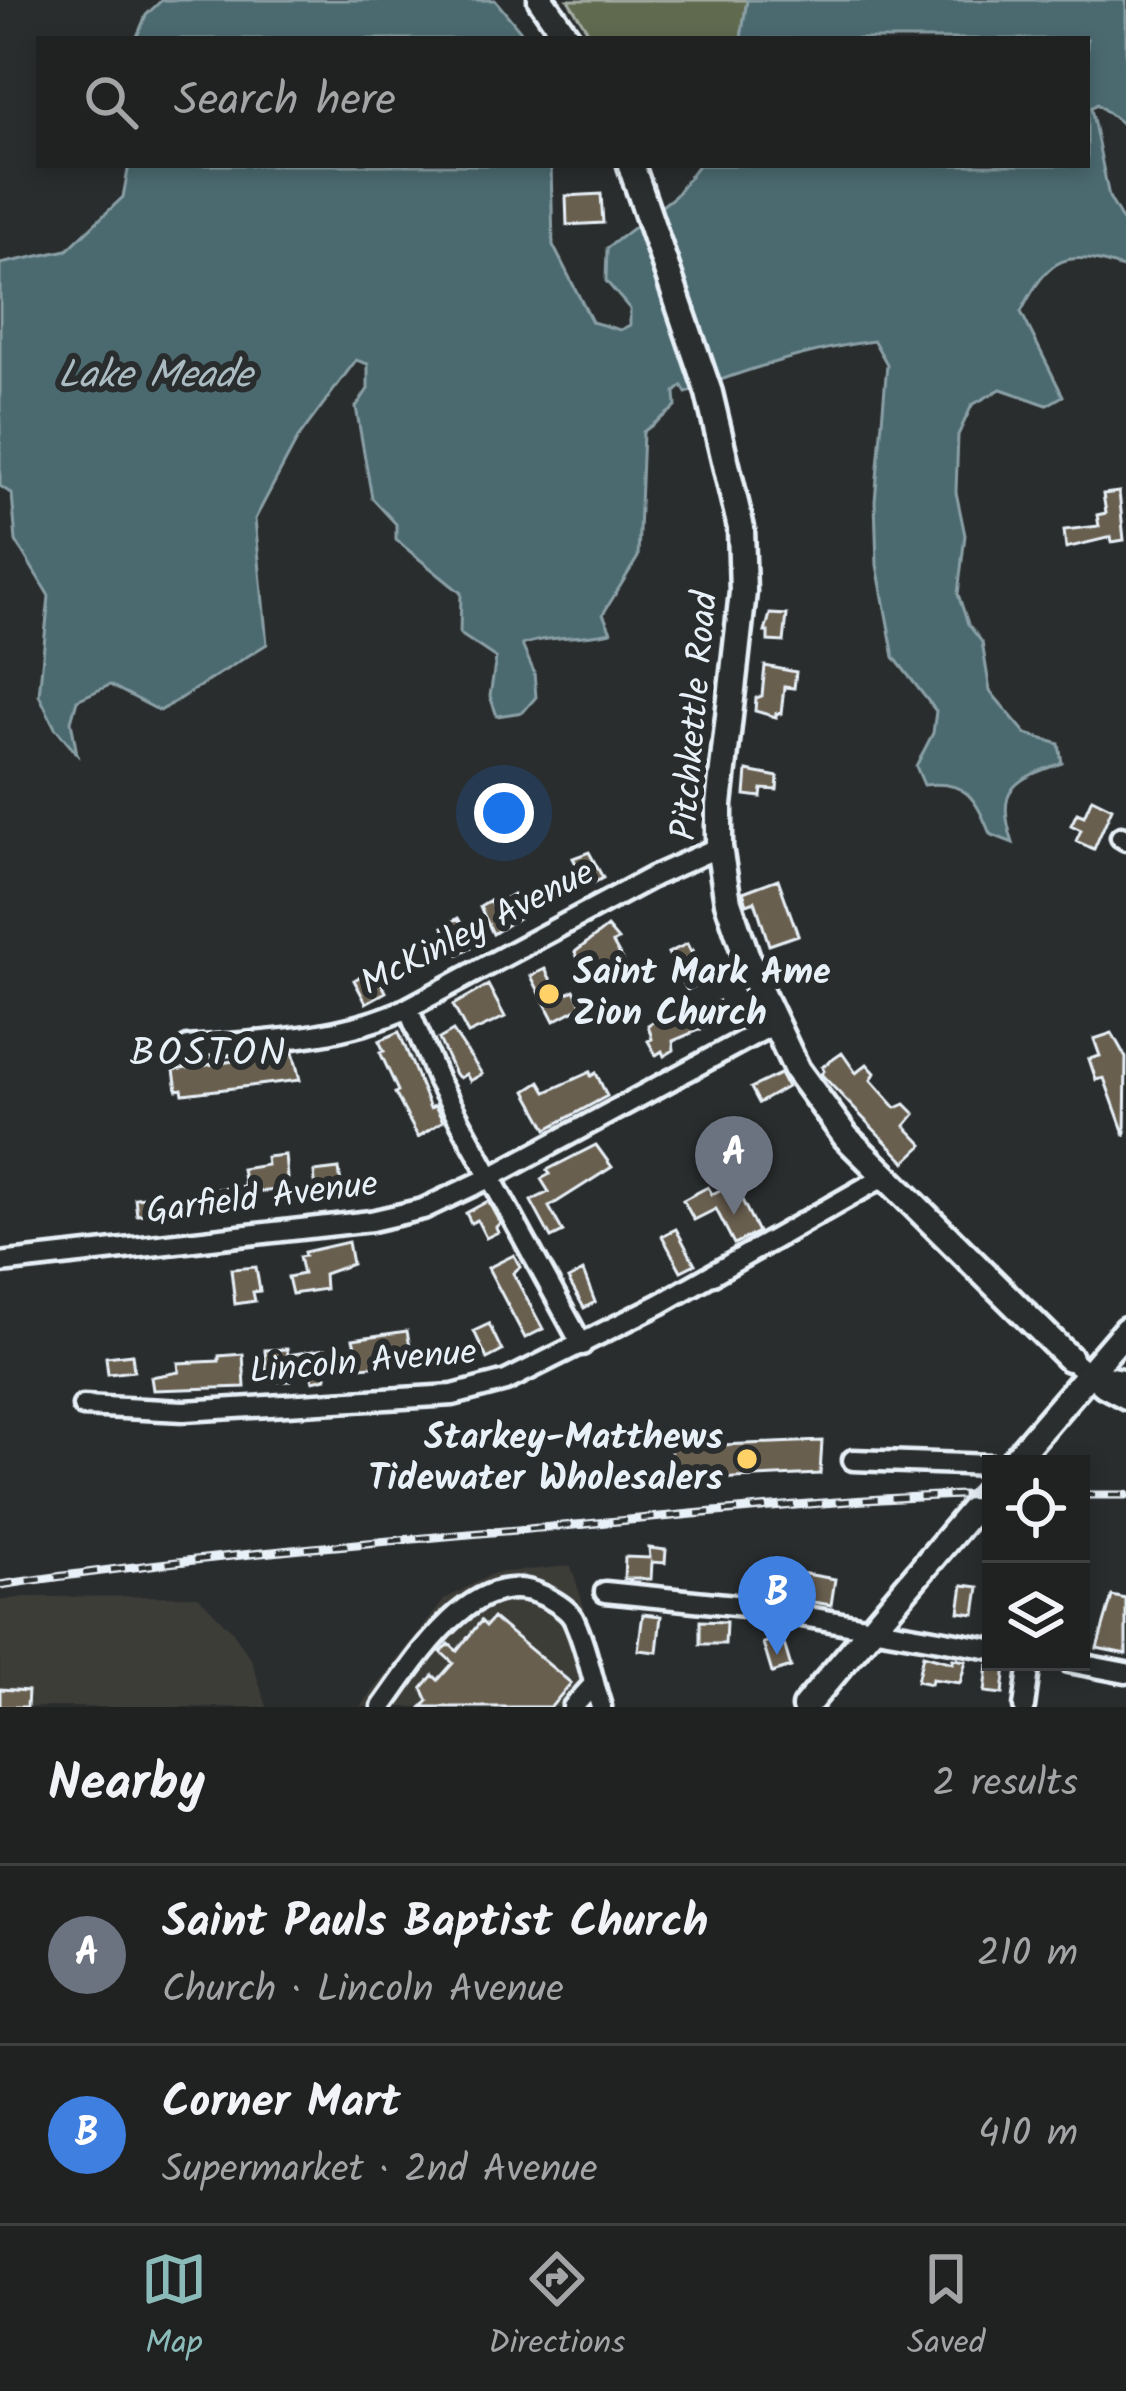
<!DOCTYPE html>
<html lang="en">
<head>
<meta charset="utf-8">
<style>
  body { margin:0; font-family:Kalam,sans-serif; background:#282a2a; color:#f1f3f6 }
  .controls { position:absolute; right:36px; bottom:36px; display:grid; overflow:hidden; border-radius:0px; box-shadow:0 6px 18px #0003 }
  .controls button { width:108px; height:108px; display:grid; place-items:center; padding:0; border:0; border-bottom:3px solid #3d3f40; background:#202222; color:#f1f3f6; font:60px sans-serif }
  .you { position:absolute; left:504px; top:813px; width:42px; height:42px; margin:-30px; border:9px solid #fff; border-radius:50%; background:#1a73e8; box-shadow:0 0 0 18px #1a73e833 }
  .badge { display:grid; place-items:center; width:78px; height:78px; border-radius:50%; background:#8bbbb9; color:#fff; font-size:39px; font-weight:700 }
  .pin { position:absolute; translate:-50% -99px; filter:drop-shadow(0 3px 6px #0008) }
  .pin::after { content:''; position:absolute; top:63px; width:42px; height:36px; background:inherit; clip-path:polygon(0 0,100% 0,50% 100%) }
  .list { margin:0; padding:0; list-style:none }
  h2 { display:flex; justify-content:space-between; align-items:center; height:156px; margin:0; padding:0 48px; font-size:51px }
  h2 small { font-size:39px; font-weight:400; color:#a2a4a5 }
  .list li { display:grid; grid-template-columns:78px 1fr auto; gap:36px; align-items:center; box-sizing:border-box; height:180px; padding:0 48px; border-top:3px solid #3d3f40 }
  .list b { display:block; font-size:45px; white-space:nowrap }
  .list p { margin:0; font-size:39px; white-space:nowrap; color:#a2a4a5 }
  .list em { font-size:39px; font-style:normal; color:#a2a4a5 }
  .icon { flex:none; width:66px; height:66px; fill:none; stroke:currentColor; stroke-width:2; stroke-linecap:round; stroke-linejoin:round }
  .map { position:relative; flex:none; width:1126px; height:1707px; overflow:hidden }
  .search { position:absolute; background:#202222; box-shadow:0 6px 18px #0003; left:36px; right:36px; top:36px; height:132px; display:flex; align-items:center; gap:30px; box-sizing:border-box; padding:0 42px; border-radius:0px; color:#a2a4a5; font-size:45px }
  .sheet { height:516px; background:#202222 }
  nav { display:flex; justify-content:space-around; align-items:center; box-sizing:border-box; height:168px; border-top:3px solid #3d3f40; background:#202222; font-size:33px; color:#a2a4a5 }
  nav a { display:grid; justify-items:center; gap:6px }
  nav .on { color:#8bbbb9 }
  .map>svg:first-child { display:block }
  .built { fill:#3d3c38 }
  .green { fill:#616a50; stroke:#a4aea4; stroke-width:3 }
  .water { fill:#4c6a6f; stroke:#8aa0a6; stroke-width:3 }
  .building { fill:#695f50; stroke:#e8f1f8; stroke-width:3 }
  .lines { fill:none; stroke-linecap:round; stroke-linejoin:round }
  .minor-casing { stroke:#e8f1f8; stroke-width:27 }
  .major-casing { stroke:#e8f1f8; stroke-width:33 }
  .minor { stroke:#2a2d2e; stroke-width:18 }
  .major { stroke:#2a2d2e; stroke-width:24 }
  .rail-casing { stroke:#e8f1f8; stroke-width:9 }
  .rail { stroke:#2a2d2e; stroke-width:4.5; stroke-dasharray:14; stroke-linecap:butt }
  .poi-dot { fill:#ffd166; stroke:#2a2d2e; stroke-width:4.5 }
  .labels { text-anchor:middle; dominant-baseline:central; stroke-width:12; stroke-linejoin:round; paint-order:stroke }
  .street-label { font-size:36px; fill:#e8f1f8; stroke:#2a2d2e }
  .poi-label { font-size:36px; font-weight:bold; fill:#e8f1f8; stroke:#2a2d2e; text-anchor:start }
  .water-label { font-size:39px; font-style:italic; fill:#aabbc1; stroke:#2a2d2e }
  .neighbourhood-label { font-size:39px; letter-spacing:3px; fill:#e8f1f8; stroke:#2a2d2e }
</style>
</head>
<body>
<div class="map">
<svg width="1126" height="1707" viewBox="0 0 1126 1707">
  <rect width="100%" height="100%" fill="#2a2d2e"/>
  <filter id="ink" filterUnits="userSpaceOnUse"><feTurbulence type="fractalNoise" baseFrequency=".00833" numOctaves="2"/><feDisplacementMap in="SourceGraphic" scale="24" xChannelSelector="R" yChannelSelector="G"/><feConvolveMatrix kernelMatrix="1 2 1 2 8 2 1 2 1" color-interpolation-filters="sRGB"/></filter>
  <g filter="url(#ink)">
    <path class="built" d="M 571,1566 L 616,1707 L 360,1707 L 445,1599 L 494,1573 Z
      M 198,1596 L 232,1631 L 251,1659 L 267,1707 L 0,1707 L 0,1601 L 23,1597 Z"/>
    <path class="green" d="M 568,0 L 747,0 L 741,39 L 593,39 Z"/>
    <path class="water" d="M 162,0 L 495,0 L 527,39 L 136,39 L 146,15 Z
      M 747,0 L 1126,0 L 1126,127 L 1097,104 L 1091,108 L 1109,197 L 1126,227 L 1126,269 C 1065,248 1050,256 1021,312 L 1063,396 L 1047,405 L 1001,389 L 972,405 L 958,435 L 956,492 L 965,535 L 958,594 L 968,624 L 982,642 L 990,691 L 1026,734 L 1059,744 L 1062,763 C 1011,780 996,790 1013,843 L 990,834 C 975,797 966,780 924,785 L 916,766 L 933,733 L 936,711 L 894,657 L 877,565 L 875,501 L 887,364 L 874,341 C 810,349 747,369 686,393 L 682,386 L 675,392 L 676,407 L 643,432 L 638,557 L 603,614 L 611,632 C 581,639 551,635 522,645 L 534,672 L 536,697 L 523,712 L 497,716 L 490,696 L 496,658 L 460,634 L 461,593 L 396,540 L 396,524 L 372,498 L 356,407 L 368,389 L 368,364 L 356,360 L 298,438 L 255,519 L 267,644 L 160,711 L 110,685 L 77,700 L 71,721 L 77,754 L 55,728 L 39,695 L 49,596 L 16,541 L 12,494 L 0,486 L 0,264 L 67,250 L 123,197 L 129,165 L 551,165 L 553,245 L 592,322 L 620,330 L 630,325 L 630,309 L 606,281 L 607,248 L 675,196 L 698,165 L 1087,165 L 1087,39 L 741,39 Z"/>
    <path class="building" d="M 601,194 L 603,223 L 567,225 L 566,196 Z
      M 1119,492 L 1124,540 L 1112,542 L 1111,537 L 1066,548 L 1064,530 L 1099,526 L 1097,515 L 1106,513 L 1103,494 Z
      M 770,614 L 787,615 L 784,642 L 768,641 L 768,632 L 765,632 Z
      M 765,666 L 796,672 L 794,688 L 784,687 L 781,714 L 776,713 L 776,717 L 755,711 L 756,698 L 762,696 Z
      M 747,771 L 778,777 L 777,790 L 762,789 L 761,797 L 745,795 Z
      M 1092,798 L 1112,808 L 1094,849 L 1076,841 L 1081,830 L 1071,825 L 1077,813 L 1084,816 Z
      M 589,852 L 603,878 L 588,886 L 573,858 Z
      M 778,879 L 798,935 L 769,945 L 755,901 L 747,904 L 743,892 Z
      M 513,894 L 524,914 L 493,934 L 480,907 L 490,901 L 492,906 Z
      M 458,918 L 474,946 L 459,955 L 443,927 Z
      M 607,927 L 618,940 L 613,943 L 623,961 L 612,968 L 609,963 L 591,972 L 589,968 L 584,971 L 575,952 Z
      M 687,944 L 691,952 L 693,950 L 706,980 L 687,990 L 668,953 Z
      M 374,969 L 386,992 L 366,1003 L 354,980 Z
      M 545,969 L 560,997 L 574,990 L 582,1006 L 554,1021 L 531,976 Z
      M 488,985 L 505,1017 L 468,1034 L 453,1005 Z
      M 719,1001 L 727,1018 L 673,1041 L 674,1050 L 664,1056 L 662,1051 L 656,1055 L 648,1041 L 652,1039 L 648,1025 L 658,1019 L 664,1025 Z
      M 453,1031 L 482,1074 L 470,1081 L 466,1074 L 460,1078 L 455,1074 L 439,1039 Z
      M 399,1032 L 430,1108 L 435,1106 L 443,1121 L 418,1137 L 395,1093 L 398,1091 L 380,1052 L 384,1051 L 379,1041 Z
      M 1112,1033 L 1126,1058 L 1125,1136 L 1104,1078 L 1096,1080 L 1089,1059 L 1100,1056 L 1094,1039 Z
      M 293,1052 L 300,1080 L 183,1094 L 182,1089 L 177,1090 L 174,1070 Z
      M 842,1053 L 856,1073 L 867,1064 L 875,1073 L 871,1080 L 896,1108 L 905,1104 L 915,1114 L 905,1126 L 923,1145 L 905,1162 L 821,1074 L 824,1071 L 822,1067 Z
      M 590,1072 L 591,1076 L 596,1073 L 607,1096 L 547,1129 L 526,1091 L 540,1082 L 546,1092 Z
      M 780,1074 L 787,1087 L 759,1103 L 751,1088 Z
      M 596,1145 L 612,1167 L 549,1207 L 563,1232 L 551,1238 L 531,1201 L 549,1192 L 541,1179 L 550,1174 L 547,1170 Z
      M 285,1155 L 288,1189 L 257,1192 L 258,1201 L 242,1203 L 242,1199 L 137,1215 L 135,1198 L 245,1186 L 242,1169 L 267,1165 L 266,1157 Z
      M 339,1169 L 342,1192 L 316,1194 L 314,1172 Z
      M 730,1185 L 733,1192 L 737,1190 L 758,1232 L 734,1244 L 716,1209 L 694,1220 L 683,1200 L 708,1187 L 712,1194 Z
      M 488,1201 L 500,1223 L 496,1227 L 498,1232 L 486,1238 L 477,1220 L 471,1223 L 466,1213 Z
      M 676,1229 L 695,1264 L 681,1271 L 662,1236 Z
      M 348,1242 L 352,1264 L 324,1274 L 325,1289 L 292,1294 L 288,1277 L 303,1274 L 299,1257 L 305,1256 L 304,1252 Z
      M 514,1255 L 520,1267 L 513,1273 L 543,1329 L 525,1338 L 488,1268 Z
      M 256,1267 L 260,1291 L 253,1292 L 255,1301 L 235,1304 L 231,1269 Z
      M 583,1271 L 595,1302 L 584,1308 L 568,1279 Z
      M 489,1324 L 502,1351 L 487,1359 L 474,1331 Z
      M 407,1331 L 413,1362 L 361,1367 L 353,1339 Z
      M 287,1349 L 288,1355 L 325,1349 L 326,1378 L 313,1381 L 311,1373 L 289,1376 L 290,1381 L 267,1382 L 265,1350 Z
      M 132,1354 L 134,1371 L 108,1374 L 106,1357 Z
      M 243,1354 L 245,1387 L 153,1390 L 151,1377 L 179,1372 L 178,1363 L 219,1361 L 219,1356 Z
      M 822,1441 L 820,1474 L 672,1481 L 670,1447 Z
      M 649,1548 L 666,1550 L 665,1563 L 652,1562 L 651,1579 L 624,1579 L 625,1557 L 650,1558 Z
      M 794,1572 L 835,1579 L 831,1605 L 789,1598 Z
      M 963,1585 L 979,1587 L 975,1614 L 959,1612 Z
      M 1112,1596 L 1126,1599 L 1126,1654 L 1097,1648 Z
      M 643,1614 L 661,1616 L 657,1652 L 638,1650 Z
      M 493,1618 L 571,1683 L 551,1707 L 422,1707 L 428,1701 L 422,1688 L 433,1675 L 438,1680 L 453,1663 L 441,1652 L 449,1644 L 457,1651 L 481,1621 L 486,1626 Z
      M 700,1621 L 726,1622 L 725,1644 L 700,1644 Z
      M 782,1637 L 791,1667 L 772,1673 L 763,1643 Z
      M 923,1655 L 953,1663 L 953,1659 L 966,1661 L 960,1683 L 932,1679 L 931,1684 L 917,1681 Z
      M 992,1663 L 1006,1665 L 1003,1694 L 985,1692 L 988,1665 Z
      M 0,1689 L 28,1691 L 27,1707 L 0,1707 Z"/>
    <g class="lines">
      <defs>
        <path id="minor" d="M 1121,837 L 1126,840
          M 408,1008 L 438,1081 L 582,1345
          M 188,1047 C 263,1041 338,1040 408,1008 L 654,876 L 719,847
          M 0,1263 L 371,1221 L 423,1209 L 491,1177 L 774,1024
          M 1069,1358 L 1103,1387 L 1126,1399
          M 1089,1372 L 1126,1380
          M 83,1406 L 184,1411 L 453,1395 L 506,1381 L 660,1304 L 885,1176
          M 853,1460 L 991,1465
          M 605,1592 L 745,1606 L 991,1649
          M 1069,1662 L 1126,1673
          M 382,1707 C 415,1662 475,1561 544,1596 C 554,1601 567,1608 573,1618 C 586,1644 592,1679 601,1707
          M 573,1707 L 594,1684
          M 1024,1707 L 1030,1662"/>
        <path id="major" d="M 541,0 L 568,39
          M 631,165 L 709,393 L 741,528 L 743,592 L 719,805 L 719,847 L 728,902 L 755,981 L 797,1070 L 846,1137 L 1069,1358
          M 1011,1464 L 1126,1330
          M 805,1707 L 991,1488"/>
      </defs>
      <use href="#minor" class="minor-casing"/>
      <use href="#major" class="major-casing"/>
      <use href="#minor" class="minor"/>
      <use href="#major" class="major"/>
      <defs>
        <path id="rail" d="M 1081,1495 L 1126,1495
          M 0,1585 C 187,1557 375,1542 563,1526 C 705,1513 848,1498 991,1494"/>
      </defs>
      <use href="#rail" class="rail-casing"/>
      <use href="#rail" class="rail"/>
    </g>
  </g>
  <g class="poi-dot">
    <circle cx="549" cy="994" r="12"/>
    <circle cx="747" cy="1459" r="12"/>
  </g>
  <g class="labels">
    <g class="street-label">
      <text transform="translate(696 716) rotate(-85)">Pitchkettle Road</text>
      <text transform="translate(478 929) rotate(-27)">McKinley Avenue</text>
      <text transform="translate(262 1199) rotate(-7)">Garfield Avenue</text>
      <text transform="translate(363 1363) rotate(-5)">Lincoln Avenue</text>
    </g>
    <g class="poi-label">
      <text x="573" y="973">Saint Mark Ame<tspan x="573" dy="41">Zion Church</tspan></text>
      <text x="723" y="1438" text-anchor="end">Starkey-Matthews<tspan x="723" dy="41">Tidewater Wholesalers</tspan></text>
    </g>
    <g class="water-label">
      <text x="155" y="377">Lake Meade</text>
    </g>
    <g class="neighbourhood-label">
      <text x="209" y="1055">BOSTON</text>
    </g>
  </g>
</svg>
<div class="controls">
<button><svg class="icon" aria-label="locate" viewBox="0 0 24 24"><circle cx="12" cy="12" r="6"/><path d="M12 2v4M12 18v4M2 12h4M18 12h4"/></svg></button>
<button><svg class="icon" aria-label="layers" viewBox="0 0 24 24"><path d="M12 4l9 5-9 5-9-5zM3 14l9 5 9-5"/></svg></button>
</div>
<div class="you"></div>
<div class="pin badge" style="left:734px;top:1215px;background:#6b7280">A</div>
<div class="pin badge" style="left:777px;top:1655px;background:#3f7fe0">B</div>
<div class="search"><svg class="icon" aria-label="search" viewBox="0 0 24 24"><circle cx="10" cy="10" r="6"/><path d="M15 15l6 6"/></svg>Search here</div>
</div>
<section class="sheet">
<h2>Nearby<small>2 results</small></h2>
<ul class="list">
<li><span class="badge" style="background:#6b7280">A</span><div><b>Saint Pauls Baptist Church</b><p>Church · Lincoln Avenue</p></div><em>210 m</em></li>
<li><span class="badge" style="background:#3f7fe0">B</span><div><b>Corner Mart</b><p>Supermarket · 2nd Avenue</p></div><em>410 m</em></li>
</ul>
</section>
<nav>
<a class="on"><svg class="icon" aria-label="map" viewBox="0 0 24 24"><path d="M3 6l6-2 6 2 6-2v14l-6 2-6-2-6 2zM9 4v14M15 6v14"/></svg>Map</a>
<a><svg class="icon" aria-label="directions" viewBox="0 0 24 24"><path d="M12 3l9 9-9 9-9-9zM9 14v-3h6M13 9l2 2-2 2"/></svg>Directions</a>
<a><svg class="icon" aria-label="saved" viewBox="0 0 24 24"><path d="M7 4h10v16l-5-4-5 4z"/></svg>Saved</a>
</nav>
</body>
</html>
